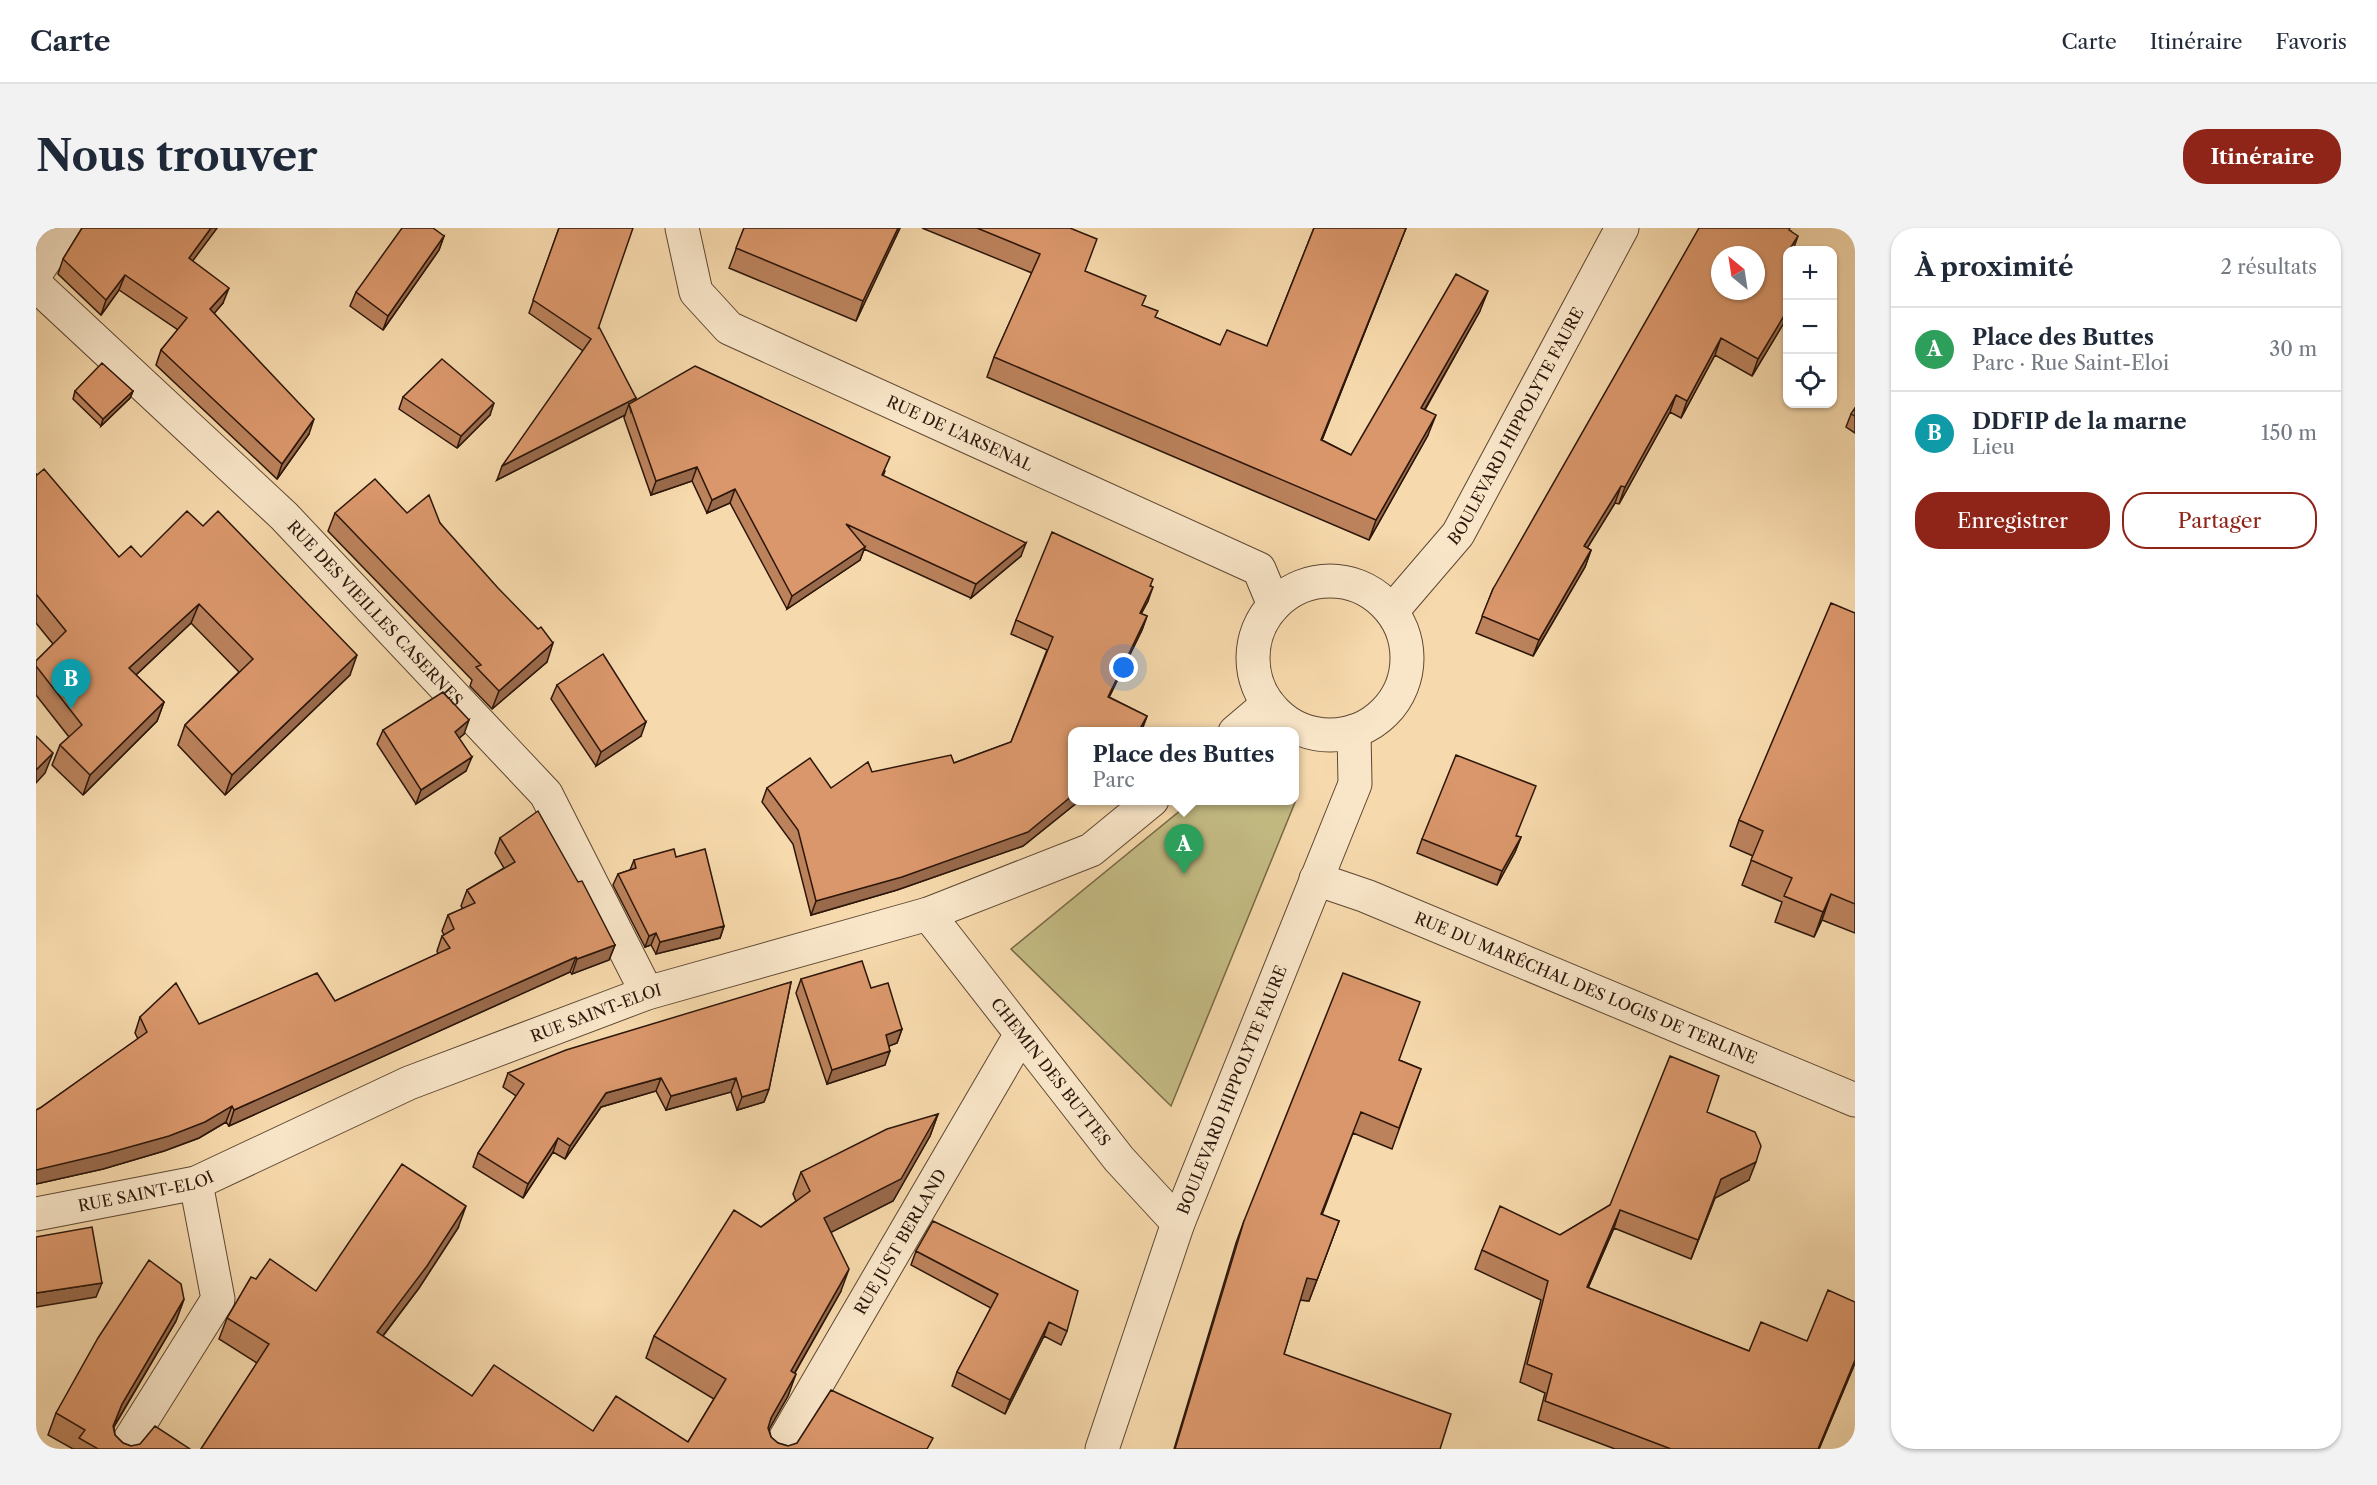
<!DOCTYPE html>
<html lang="fr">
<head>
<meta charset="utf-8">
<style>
  body { margin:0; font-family:"Libre Caslon Text",serif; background:#f2f2f3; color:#1f2937 }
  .controls { position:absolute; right:18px; top:18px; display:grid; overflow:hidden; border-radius:12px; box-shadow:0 2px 4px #0004 }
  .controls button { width:54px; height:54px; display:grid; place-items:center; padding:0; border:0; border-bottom:2px solid #e0e1e3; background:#fff; color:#1f2937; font:30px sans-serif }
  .compass { position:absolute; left:1675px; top:18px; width:54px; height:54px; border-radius:50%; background:#fff; box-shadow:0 2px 4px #0004; rotate:330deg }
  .you { position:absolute; left:1088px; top:440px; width:21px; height:21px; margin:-15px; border:4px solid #fff; border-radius:50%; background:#1a73e8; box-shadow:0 0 0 9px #1a73e833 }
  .badge { display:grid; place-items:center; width:39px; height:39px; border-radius:50%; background:#8f2418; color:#fff; font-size:20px; font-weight:700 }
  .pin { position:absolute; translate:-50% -50px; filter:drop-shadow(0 2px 3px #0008) }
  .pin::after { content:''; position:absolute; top:32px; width:21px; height:18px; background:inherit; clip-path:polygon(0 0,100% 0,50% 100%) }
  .popup { position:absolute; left:1032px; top:499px; width:231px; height:78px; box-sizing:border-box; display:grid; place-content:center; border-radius:12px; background:#fff; filter:drop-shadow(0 2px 4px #0005); font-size:20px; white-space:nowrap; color:#747a83 }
  .popup b { font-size:22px; color:#1f2937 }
  .popup::after { content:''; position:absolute; left:50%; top:100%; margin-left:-12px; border:12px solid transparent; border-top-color:#fff }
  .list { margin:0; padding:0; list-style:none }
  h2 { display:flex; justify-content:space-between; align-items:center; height:78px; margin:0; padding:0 24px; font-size:26px }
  h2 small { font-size:20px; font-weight:400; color:#747a83 }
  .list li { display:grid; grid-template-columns:39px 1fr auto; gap:18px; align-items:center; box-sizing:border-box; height:84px; padding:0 24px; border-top:2px solid #e0e1e3 }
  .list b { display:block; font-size:22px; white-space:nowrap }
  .list p { margin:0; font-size:20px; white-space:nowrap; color:#747a83 }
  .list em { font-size:20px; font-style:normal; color:#747a83 }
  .actions { display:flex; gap:12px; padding:18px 24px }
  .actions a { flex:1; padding:14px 0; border:2px solid #8f2418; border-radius:24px; text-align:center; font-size:21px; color:#8f2418 }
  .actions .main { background:#8f2418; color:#fff }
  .icon { flex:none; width:33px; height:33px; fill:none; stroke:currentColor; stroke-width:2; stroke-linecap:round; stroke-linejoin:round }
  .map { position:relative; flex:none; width:1819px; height:1221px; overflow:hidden; border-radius:24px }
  header { display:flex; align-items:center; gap:36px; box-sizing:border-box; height:84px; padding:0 30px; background:#fff; border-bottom:2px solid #e0e1e3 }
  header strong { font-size:28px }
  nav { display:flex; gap:33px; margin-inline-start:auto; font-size:21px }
  .intro { display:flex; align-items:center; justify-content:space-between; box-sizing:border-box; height:144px; padding:0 36px }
  h1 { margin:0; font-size:42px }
  .button { padding:15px 27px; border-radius:24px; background:#8f2418; color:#fff; font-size:21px; font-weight:700 }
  main { display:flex; gap:36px; padding:0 36px }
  aside { flex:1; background:#fff; border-radius:24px; box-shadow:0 2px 4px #0004 }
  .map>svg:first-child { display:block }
  .green { fill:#c4bc84; stroke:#786947; stroke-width:1.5 }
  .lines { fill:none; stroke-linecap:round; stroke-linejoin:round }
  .minor-casing { stroke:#5e4732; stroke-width:35 }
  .minor { stroke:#f9e6c9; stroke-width:33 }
  .wall { fill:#bb825c; stroke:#2c160a; stroke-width:1.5 }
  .shaded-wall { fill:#996a4b; stroke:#2c160a; stroke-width:1.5 }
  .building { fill:#da976b; stroke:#2c160a; stroke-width:1.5; fill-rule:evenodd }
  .labels { text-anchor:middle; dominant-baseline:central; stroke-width:5; stroke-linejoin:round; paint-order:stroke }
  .street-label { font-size:16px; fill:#2c160a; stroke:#f9e6c9 }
</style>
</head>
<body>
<header>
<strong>Carte</strong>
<nav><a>Carte</a><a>Itinéraire</a><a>Favoris</a></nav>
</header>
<div class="intro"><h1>Nous trouver</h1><a class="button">Itinéraire</a></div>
<main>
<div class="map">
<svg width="1819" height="1221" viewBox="0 0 1819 1221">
  <rect width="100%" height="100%" fill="#f6d9ac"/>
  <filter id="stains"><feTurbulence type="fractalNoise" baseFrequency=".00333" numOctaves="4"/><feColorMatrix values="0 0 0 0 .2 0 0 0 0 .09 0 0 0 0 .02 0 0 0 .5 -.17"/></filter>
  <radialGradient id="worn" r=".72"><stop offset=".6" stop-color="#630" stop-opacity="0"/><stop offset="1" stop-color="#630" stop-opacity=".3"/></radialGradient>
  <path class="green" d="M 1260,572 L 1135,878 L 975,721 L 1156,573 Z"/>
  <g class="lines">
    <defs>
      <g id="minor">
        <path id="s1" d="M 646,0 L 660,64 L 693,100 L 1223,341 L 1238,377"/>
        <path d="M 0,45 L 30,0"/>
        <path id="s2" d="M 0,57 L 248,288 L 510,566 L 611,765"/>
        <circle cx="1294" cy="430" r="77"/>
        <path id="s3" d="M 1356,383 L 1422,306 L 1586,0"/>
        <path d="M 1199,504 L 1232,476"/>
        <path id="s4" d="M 1280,651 L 1330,668 L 1819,872"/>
        <path id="s5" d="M 892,686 L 1083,931 L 1142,995"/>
        <path id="s6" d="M 0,986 L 160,955 L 373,855 L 611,765 L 892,686 L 1055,622 L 1116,572"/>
        <path d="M 88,1221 L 182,1071 L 160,955"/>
        <path id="s7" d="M 743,1221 L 985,806"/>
        <path id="s8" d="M 1066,1221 L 1142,995 L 1319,556 L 1318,503"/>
      </g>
    </defs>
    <use href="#minor" class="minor-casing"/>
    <use href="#minor" class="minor"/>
  </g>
  <path class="wall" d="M 46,0 L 181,0 L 156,33 L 187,75 L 178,85 L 273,206 L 241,251 L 120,137 L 125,122 L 142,102 L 83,62 L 65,87 L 22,46 L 27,31 Z
    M 523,0 L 562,101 L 600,172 L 849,243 L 847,248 L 985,328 L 935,370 L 828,321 L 824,332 L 751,381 L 694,275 L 671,285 L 656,253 L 615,267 L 588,190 L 589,187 L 461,252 L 547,123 L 493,85 Z
    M 708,0 L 864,0 L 820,93 L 693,40 Z
    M 886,0 L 1034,0 L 1049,43 L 1106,77 L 1119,89 L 1184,117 L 1231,118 L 1278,0 L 1370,0 L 1286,212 L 1315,227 L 1444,83 L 1389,182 L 1392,207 L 1333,312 L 951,149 L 958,129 L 996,45 Z
    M 1755,4 L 1752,22 L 1752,88 L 1716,148 L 1679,127 L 1645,190 L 1634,184 L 1583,276 L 1579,275 L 1551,320 L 1555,322 L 1549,339 L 1497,428 L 1440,405 L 1457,361 Z
    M 408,8 L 403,22 L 347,102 L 314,78 L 320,64 Z
    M 39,163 L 97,163 L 94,170 L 65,198 L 37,171 Z
    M 367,169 L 454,187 L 421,220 L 363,181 Z
    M 1819,180 L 1819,205 L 1810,199 L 1815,186 Z
    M 0,246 L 83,329 L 105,329 L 314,447 L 189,567 L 142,517 L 149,497 L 203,444 L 155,395 L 100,447 L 128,474 L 121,493 L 47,567 L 16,537 L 24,517 L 33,509 L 0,467 L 0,433 L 17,416 L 0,395 Z
    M 299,285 L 371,285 L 404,295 L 511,434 L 456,481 L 434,458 L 436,452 L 292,303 Z
    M 1115,358 L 1112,373 L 1105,386 L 1111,388 L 1106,402 L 1073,469 L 1111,488 L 1105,504 L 1037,504 L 1037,573 L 1043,573 L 987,618 L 861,662 L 775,687 L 757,616 L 726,574 L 731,560 L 795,560 L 836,544 L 918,535 L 975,514 L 1011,422 L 975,406 L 980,392 Z
    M 1819,385 L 1819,705 L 1786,692 L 1778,709 L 1739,694 L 1746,674 L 1706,657 L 1717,628 L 1694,618 L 1703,592 Z
    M 521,457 L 605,508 L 560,538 L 515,471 Z
    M 347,502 L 428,506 L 423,510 L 430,543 L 380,576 L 341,516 Z
    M 1481,608 L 1485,609 L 1479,624 L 1461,657 L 1381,625 L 1386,611 Z
    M 464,610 L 579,717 L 573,732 L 536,746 L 534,744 L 193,898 L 190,894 L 163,910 L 128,923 L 67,941 L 0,956 L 0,882 L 4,880 L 102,811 L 99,805 L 104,789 L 163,796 L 299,773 L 402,726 L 401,723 L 406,708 L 408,707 L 406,703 L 412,687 L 427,681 L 425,678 L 431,662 L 468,640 L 459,625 Z
    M 640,629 L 688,698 L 684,710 L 620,726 L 615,717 L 609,719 L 577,657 L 582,646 L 594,642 L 598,632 Z
    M 765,751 L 835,760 L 866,801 L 861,815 L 853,818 L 849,837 L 791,856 L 760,765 Z
    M 755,754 L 733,861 L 728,874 L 701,882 L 695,864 L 630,882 L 620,863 L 565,879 L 529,931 L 517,924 L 487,970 L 437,939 L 442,925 L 480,868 L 467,859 L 472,845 Z
    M 1363,832 L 1385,841 L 1356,921 L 1317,905 L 1286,987 L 1303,993 L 1273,1073 L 1264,1072 L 1248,1126 L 1404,1221 L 1138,1221 L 1200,1015 L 1208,993 Z
    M 1671,884 L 1713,952 L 1679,970 L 1655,1031 L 1578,1000 L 1552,1060 L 1713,1123 L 1771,1113 L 1819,1074 L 1819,1135 L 1783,1221 L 1579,1221 L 1502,1192 L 1509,1165 L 1484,1154 L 1505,1072 L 1439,1041 L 1446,1022 L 1524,1007 L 1574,977 Z
    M 902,886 L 894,908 L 857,973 L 795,1004 L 805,1063 L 759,1145 L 752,1168 L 733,1201 L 735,1209 L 742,1215 L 752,1218 L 165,1221 L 221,1135 L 183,1111 L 191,1090 L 220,1051 L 280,1063 L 422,1000 L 383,1060 L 347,1108 L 436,1168 L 557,1203 L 652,1214 L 678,1171 L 610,1130 L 618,1108 L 725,999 L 760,973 L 757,966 L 765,944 Z
    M 880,1023 L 1031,1103 L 1025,1117 L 1008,1108 L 969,1186 L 916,1158 L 921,1144 L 955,1080 L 875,1037 Z
    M 148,1071 L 140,1093 L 78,1199 L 79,1207 L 87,1215 L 95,1218 L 154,1221 L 37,1221 L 12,1207 L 20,1185 Z"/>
  <path class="shaded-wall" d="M 3,0 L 9,0 L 0,12 L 0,4 Z
    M 175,0 L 181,0 L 147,46 L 153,30 Z
    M 862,0 L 864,0 L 820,93 L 827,73 Z
    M 1370,0 L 1278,232 L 1285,212 Z
    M 408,8 L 403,22 L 347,102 L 352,88 Z
    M 1762,8 L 1757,22 L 1753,22 Z
    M 89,47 L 83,62 L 65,87 L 70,72 Z
    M 193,60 L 187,75 L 169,96 L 174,81 Z
    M 1452,63 L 1444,83 L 1378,200 L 1385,180 Z
    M 1752,81 L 1752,88 L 1716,148 L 1722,131 Z
    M 1685,110 L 1679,127 L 1645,190 L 1651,173 Z
    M 97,163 L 94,170 L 65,198 L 67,191 Z
    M 1640,167 L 1634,184 L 1583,276 L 1589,259 Z
    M 600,170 L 595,184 L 593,176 L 589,187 L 461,252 L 466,238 Z
    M 458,175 L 454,187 L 421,220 L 425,208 Z
    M 1400,187 L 1392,207 L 1333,312 L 1340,292 Z
    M 278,191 L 273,206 L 241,251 L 246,236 Z
    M 661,239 L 656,253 L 615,267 L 620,253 Z
    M 1585,258 L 1579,275 L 1542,335 L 1548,318 Z
    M 699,261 L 694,275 L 671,285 L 676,272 Z
    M 990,315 L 985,328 L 935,370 L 940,356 Z
    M 829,319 L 824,332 L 751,381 L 756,368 Z
    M 1555,322 L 1549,339 L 1497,428 L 1503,412 Z
    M 1117,359 L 1112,373 L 1098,399 L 1104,385 Z
    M 163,376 L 155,395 L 86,460 L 93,440 Z
    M 1111,388 L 1106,402 L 1067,482 L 1072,469 Z
    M 517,415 L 511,434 L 456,481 L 463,463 Z
    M 321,427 L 314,447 L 189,567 L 196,547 Z
    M 128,474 L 121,493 L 47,567 L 54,547 Z
    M 1111,488 L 1105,504 L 1102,504 Z
    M 433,492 L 428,506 L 414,518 L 419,504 Z
    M 610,494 L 605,508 L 560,538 L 565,524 Z
    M 17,525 L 9,545 L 0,555 L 0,542 Z
    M 436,529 L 430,543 L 380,576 L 385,562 Z
    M 1037,567 L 1037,573 L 1043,573 L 987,618 L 861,662 L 775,687 L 780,673 Z
    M 1485,609 L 1479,624 L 1461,657 L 1466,643 Z
    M 1795,666 L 1786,692 L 1778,709 L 1787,684 Z
    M 688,698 L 684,710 L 620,726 L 624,714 Z
    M 620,705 L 615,717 L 609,719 L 613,708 Z
    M 579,717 L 573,732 L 536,746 L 541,731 Z
    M 540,729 L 534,744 L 193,898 L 198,882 Z
    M 866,801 L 861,815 L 845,821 L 850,807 Z
    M 854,823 L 849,837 L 791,856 L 796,842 Z
    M 625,850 L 620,863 L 565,879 L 529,931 L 534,918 L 570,865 Z
    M 700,850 L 695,864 L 630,882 L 635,868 Z
    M 733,861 L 728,874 L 701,882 L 706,869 Z
    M 196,878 L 190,894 L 163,910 L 128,923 L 67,941 L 0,956 L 0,942 Z
    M 902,886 L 894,908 L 857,973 L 780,1012 L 788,990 Z
    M 522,910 L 517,924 L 487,970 L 492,956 Z
    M 1720,934 L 1713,952 L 1679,970 L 1655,1031 L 1685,951 Z
    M 430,978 L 422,1000 L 383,1060 L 333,1126 L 341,1104 Z
    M 1584,982 L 1578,1000 L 1544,1078 L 1551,1059 Z
    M 1303,993 L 1273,1073 L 1263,1072 L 1271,1050 Z
    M 813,1041 L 805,1063 L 747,1165 L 755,1143 Z
    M 66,1055 L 60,1069 L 0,1079 L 0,1065 Z
    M 148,1071 L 140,1093 L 78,1198 L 69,1220 L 86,1176 Z
    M 1013,1094 L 1008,1108 L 969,1186 L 974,1172 Z
    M 1819,1132 L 1819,1135 L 1783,1221 L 1782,1221 Z
    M 760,1146 L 752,1168 L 727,1212 L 735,1190 Z"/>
  <path class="building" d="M 46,0 L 175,0 L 153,30 L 193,60 L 174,81 L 278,191 L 246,236 L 125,122 L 151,90 L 89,47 L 70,72 L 27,31 Z
    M 366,0 L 397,0 L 408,8 L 352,88 L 320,64 Z
    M 523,0 L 597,0 L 562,101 L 563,99 L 600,170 L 466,238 L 555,111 L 497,72 Z
    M 708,0 L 862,0 L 827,73 L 700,20 Z
    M 941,0 L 1034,0 L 1061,11 L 1049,43 L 1110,68 L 1106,77 L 1122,83 L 1119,89 L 1184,117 L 1191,102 L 1231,118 L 1278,0 L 1370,0 L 1285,212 L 1315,227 L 1420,46 L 1452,63 L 1385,180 L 1400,187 L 1340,292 L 958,129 L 1004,26 Z
    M 1663,0 L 1754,0 L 1753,2 L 1762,8 L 1753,22 L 1752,22 L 1752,81 L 1722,131 L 1685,110 L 1651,173 L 1640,167 L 1589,259 L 1585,258 L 1548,318 L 1555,322 L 1503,412 L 1446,388 L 1457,361 ZM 1684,27 L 1720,27 L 1720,63 L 1684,63 Z
    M 406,131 L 458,175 L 425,208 L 367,169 Z
    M 66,135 L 97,163 L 67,191 L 39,163 Z
    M 659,138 L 854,229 L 846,247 L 990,315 L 940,356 L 810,296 L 829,319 L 756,368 L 699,261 L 676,272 L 661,239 L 620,253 L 593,176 Z
    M 1819,180 L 1819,188 L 1815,186 Z
    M 8,241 L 83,329 L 95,318 L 105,329 L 151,283 L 167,298 L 182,283 L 321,427 L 196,547 L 149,497 L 217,431 L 163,376 L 93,440 L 128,474 L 54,547 L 24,517 L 46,497 L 0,438 L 0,433 L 30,403 L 0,366 L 0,246 L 1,247 Z
    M 339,251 L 371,285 L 393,267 L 404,295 L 462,360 L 502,401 L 505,399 L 517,415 L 463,463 L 440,439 L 445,437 L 299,285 Z
    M 1016,304 L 1117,351 L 1114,358 L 1117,359 L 1104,385 L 1111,388 L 1072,469 L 1111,488 L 1102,504 L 1037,504 L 1037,567 L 992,604 L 866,649 L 780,673 L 762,602 L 731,560 L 774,530 L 795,560 L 832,534 L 836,544 L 915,527 L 918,535 L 975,514 L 1017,409 L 980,392 Z
    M 1795,375 L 1819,385 L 1819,676 L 1795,666 L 1787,684 L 1748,668 L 1756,650 L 1715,632 L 1727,603 L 1703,592 Z
    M 567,426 L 610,494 L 565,524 L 521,457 Z
    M 407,464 L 433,492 L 419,504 L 436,529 L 385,562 L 347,502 Z
    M 0,508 L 17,525 L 0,542 Z
    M 1420,527 L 1500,558 L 1480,608 L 1485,609 L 1466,643 L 1386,611 Z
    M 502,583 L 542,654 L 546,653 L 579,717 L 541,731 L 540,729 L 198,882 L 196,878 L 169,894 L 133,908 L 72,925 L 0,942 L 0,882 L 4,880 L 111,804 L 104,789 L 140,755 L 163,796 L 281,745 L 299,773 L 414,720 L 406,708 L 418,701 L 412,687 L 439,675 L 431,662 L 479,634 L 464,610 Z
    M 638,621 L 640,629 L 669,621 L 688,698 L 624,714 L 620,705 L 613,708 L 582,646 L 600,640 L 598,632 Z
    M 826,733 L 835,760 L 852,755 L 866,801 L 850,807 L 854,823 L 796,842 L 765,751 Z
    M 1307,745 L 1384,774 L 1363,832 L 1385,841 L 1363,900 L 1325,884 L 1285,986 L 1303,993 L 1281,1052 L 1271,1050 L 1248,1126 L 1415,1186 L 1404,1221 L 1139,1221 L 1208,993 Z
    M 755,754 L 733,861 L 706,869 L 700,850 L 635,868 L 625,850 L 570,865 L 534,918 L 522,910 L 492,956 L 442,925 L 488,856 L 472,845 L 530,822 Z
    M 1634,828 L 1683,848 L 1671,884 L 1719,904 L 1725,918 L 1720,934 L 1685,951 L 1662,1012 L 1584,982 L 1551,1059 L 1713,1123 L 1725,1094 L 1771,1113 L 1792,1062 L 1819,1074 L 1819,1132 L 1782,1221 L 1635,1221 L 1509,1173 L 1516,1146 L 1491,1136 L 1512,1053 L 1446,1022 L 1464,978 L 1524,1007 L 1574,977 Z
    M 902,886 L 865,951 L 788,990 L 813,1041 L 755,1143 L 760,1146 L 735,1190 L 732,1200 L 735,1209 L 742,1215 L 752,1218 L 761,1215 L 795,1162 L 897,1210 L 891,1221 L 165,1221 L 233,1116 L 191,1090 L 215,1049 L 220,1051 L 234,1031 L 280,1063 L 366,936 L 430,978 L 391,1038 L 341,1104 L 436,1168 L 458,1137 L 557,1203 L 580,1168 L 652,1214 L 690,1151 L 618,1108 L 698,982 L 725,999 L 774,963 L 765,944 L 851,901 Z
    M 897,993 L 1042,1063 L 1031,1103 L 1013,1094 L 974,1172 L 921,1144 L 962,1066 L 880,1023 Z
    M 56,999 L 66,1055 L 0,1065 L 0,1009 Z
    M 113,1032 L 145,1056 L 148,1071 L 86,1176 L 77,1198 L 79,1207 L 87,1215 L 95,1218 L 104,1216 L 119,1198 L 154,1221 L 62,1221 L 43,1210 L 49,1202 L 20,1185 L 62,1110 Z"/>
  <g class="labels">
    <g class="street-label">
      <text stroke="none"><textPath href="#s3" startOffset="224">BOULEVARD HIPPOLYTE FAURE</textPath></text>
      <text stroke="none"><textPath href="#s1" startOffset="368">RUE DE L'ARSENAL</textPath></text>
      <text stroke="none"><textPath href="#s2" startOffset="472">RUE DES VIEILLES CASERNES</textPath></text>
      <text stroke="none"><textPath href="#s4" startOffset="291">RUE DU MARÉCHAL DES LOGIS DE TERLINE</textPath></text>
      <text stroke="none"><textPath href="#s6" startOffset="598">RUE SAINT-ELOI</textPath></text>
      <text stroke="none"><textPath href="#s5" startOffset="200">CHEMIN DES BUTTES</textPath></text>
      <text stroke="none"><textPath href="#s8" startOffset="382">BOULEVARD HIPPOLYTE FAURE</textPath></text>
      <text stroke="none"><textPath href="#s6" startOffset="112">RUE SAINT-ELOI</textPath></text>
      <text stroke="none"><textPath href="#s7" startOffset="240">RUE JUST BERLAND</textPath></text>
    </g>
  </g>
  <rect width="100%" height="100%" filter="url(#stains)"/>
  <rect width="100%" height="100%" fill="url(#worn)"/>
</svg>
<div class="controls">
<button>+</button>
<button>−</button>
<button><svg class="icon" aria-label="locate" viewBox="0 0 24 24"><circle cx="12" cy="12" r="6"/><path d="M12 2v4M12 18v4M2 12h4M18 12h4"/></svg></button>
</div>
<svg class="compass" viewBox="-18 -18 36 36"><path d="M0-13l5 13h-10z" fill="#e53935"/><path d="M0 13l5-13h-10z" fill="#747a83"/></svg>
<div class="you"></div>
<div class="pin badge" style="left:1148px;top:646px;background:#2e9e5b">A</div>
<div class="popup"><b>Place des Buttes</b>Parc</div>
<div class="pin badge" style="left:35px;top:481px;background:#0f9aa8">B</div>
</div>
<aside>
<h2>À proximité<small>2 résultats</small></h2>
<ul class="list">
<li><span class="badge" style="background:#2e9e5b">A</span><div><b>Place des Buttes</b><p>Parc · Rue Saint-Eloi</p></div><em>30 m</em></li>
<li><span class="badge" style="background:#0f9aa8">B</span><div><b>DDFIP de la marne</b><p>Lieu</p></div><em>150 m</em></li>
</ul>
<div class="actions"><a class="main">Enregistrer</a><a>Partager</a></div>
</aside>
</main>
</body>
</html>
